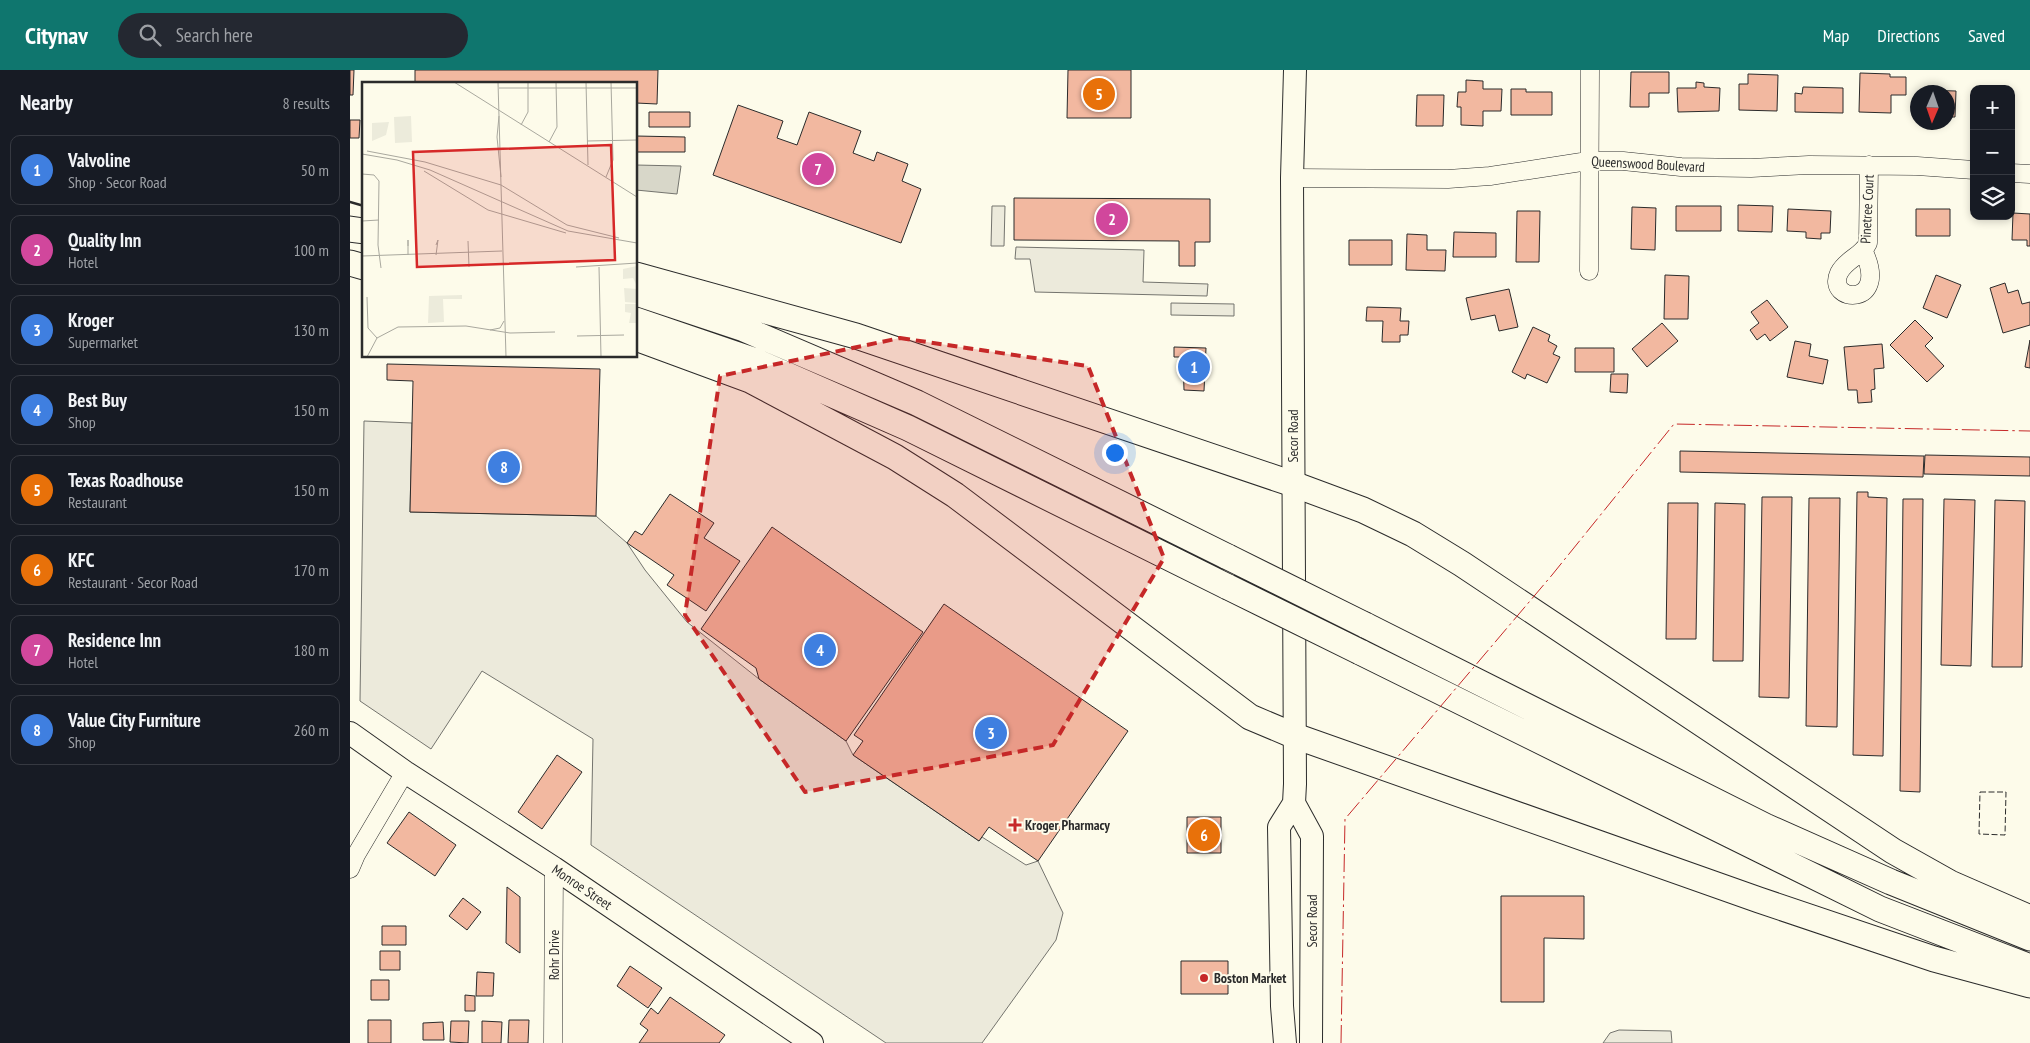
<!DOCTYPE html>
<html lang="en">
<head>
<meta charset="utf-8">
<style>
  body { margin:0; font-family:"PT Sans Narrow",sans-serif; background:#242831; color:#f1f3f6 }
  .controls { position:absolute; right:15px; top:15px; display:grid; overflow:hidden; border-radius:10px; box-shadow:0 2px 8px #0003 }
  .controls button { width:45px; height:45px; display:grid; place-items:center; padding:0; border:0; border-bottom:1px solid #363941; background:#171b24; color:#f1f3f6; font:25px sans-serif }
  .compass { position:absolute; left:1560px; top:15px; width:45px; height:45px; border-radius:50%; background:#171b24; box-shadow:0 2px 8px #0003; rotate:182deg }
  .you { position:absolute; left:764px; top:382px; width:18px; height:18px; margin:-12px; border:4px solid #fff; border-radius:50%; background:#1a73e8; box-shadow:0 0 0 8px #1a73e833 }
  .badge { display:grid; place-items:center; width:32px; height:32px; border-radius:50%; background:#0f766e; color:#fff; font-size:16px; font-weight:700 }
  .pin { position:absolute; translate:-50% -50%; border:2px solid #fff; box-shadow:0 1px 5px #0006 }
  .list { margin:0; padding:0; list-style:none }
  h2 { display:flex; justify-content:space-between; align-items:center; height:65px; margin:0; padding:0 20px; font-size:21px }
  h2 small { font-size:16px; font-weight:400; color:#9ea1a6 }
  .list li { display:grid; grid-template-columns:32px 1fr auto; gap:15px; align-items:center; box-sizing:border-box; height:70px; margin:0 10px 10px; padding:0 10px; border:1px solid #363941; border-radius:10px }
  .list b { display:block; font-size:19px; white-space:nowrap }
  .list p { margin:0; font-size:16px; white-space:nowrap; color:#9ea1a6 }
  .list em { font-size:16px; font-style:normal; color:#9ea1a6 }
  .icon { flex:none; width:28px; height:28px; fill:none; stroke:currentColor; stroke-width:2; stroke-linecap:round; stroke-linejoin:round }
  .map { position:relative; flex:none; width:1680px; height:973px; overflow:hidden }
  header { display:flex; align-items:center; gap:30px; box-sizing:border-box; height:70px; padding:0 25px; background:#0f766e; color:#fff }
  header strong { font-size:24px }
  nav { display:flex; gap:28px; margin-inline-start:auto; font-size:18px }
  .search { width:350px; height:45px; background:#242831; display:flex; align-items:center; gap:12px; box-sizing:border-box; padding:0 18px; border-radius:28px; color:#9ea1a6; font-size:19px }
  main { display:flex }
  aside { flex:1; background:#171b24 }
  .map>svg:first-child { display:block }
  .parking { fill:#eceadb; stroke:#74746e }
  .water { fill:#d8d7c9; stroke:#74746e }
  .building { fill:#f2b8a0; stroke:#2b2b2b }
  .lines { fill:none; stroke-linecap:round; stroke-linejoin:round }
  .minor-casing { stroke:#2b2b2b; stroke-width:19 }
  .major-casing { stroke:#2b2b2b; stroke-width:24 }
  .highway-casing { stroke:#2b2b2b; stroke-width:27 }
  .minor { stroke:#fdfbea; stroke-width:18 }
  .major { stroke:#fdfbea; stroke-width:22 }
  .highway { stroke:#fdfbea; stroke-width:25 }
  .highway-bridge-casing { stroke:#2b2b2b; stroke-width:27; stroke-linecap:butt }
  .highway-bridge { stroke:#fdfbea; stroke-width:25 }
  .fence { stroke:#2b2b2b; stroke-width:1; stroke-dasharray:6 2.5; stroke-linecap:butt }
  .wall { stroke:#2b2b2b; stroke-width:2.5 }
  .power { stroke:#c62828; stroke-width:1; stroke-dasharray:18 4 2.5 4; stroke-linecap:butt }
  .marked { fill:#c62828; fill-opacity:0.2; stroke:#c62828; stroke-width:4; stroke-dasharray:10 6; stroke-linejoin:round }
  .poi-dot { fill:#c62828; stroke:#fdfbea; stroke-width:2 }
  .labels { text-anchor:middle; dominant-baseline:central; stroke-width:4; stroke-linejoin:round; paint-order:stroke }
  .street-label { font-size:14px; fill:#2b2b2b; stroke:#fdfbea }
  .poi-label { font-size:14px; font-weight:bold; fill:#2b2b2b; stroke:#fdfbea; text-anchor:start }
  .inset-road { fill:none; stroke:#a9a89e; stroke-width:1 }
  .view { fill:#d62828; fill-opacity:0.15; stroke:#d62828; stroke-width:2.5 }
  .inset-edge { fill:none; stroke:#2b2b2b; stroke-width:2.5 }
</style>
</head>
<body>
<header>
<strong>Citynav</strong>
<div class="search"><svg class="icon" aria-label="search" viewBox="0 0 24 24"><circle cx="10" cy="10" r="6"/><path d="M15 15l6 6"/></svg>Search here</div>
<nav><a>Map</a><a>Directions</a><a>Saved</a></nav>
</header>
<main>
<aside>
<h2>Nearby<small>8 results</small></h2>
<ul class="list">
<li><span class="badge" style="background:#3f7fe0">1</span><div><b>Valvoline</b><p>Shop · Secor Road</p></div><em>50 m</em></li>
<li><span class="badge" style="background:#d1479c">2</span><div><b>Quality Inn</b><p>Hotel</p></div><em>100 m</em></li>
<li><span class="badge" style="background:#3f7fe0">3</span><div><b>Kroger</b><p>Supermarket</p></div><em>130 m</em></li>
<li><span class="badge" style="background:#3f7fe0">4</span><div><b>Best Buy</b><p>Shop</p></div><em>150 m</em></li>
<li><span class="badge" style="background:#e8710a">5</span><div><b>Texas Roadhouse</b><p>Restaurant</p></div><em>150 m</em></li>
<li><span class="badge" style="background:#e8710a">6</span><div><b>KFC</b><p>Restaurant · Secor Road</p></div><em>170 m</em></li>
<li><span class="badge" style="background:#d1479c">7</span><div><b>Residence Inn</b><p>Hotel</p></div><em>180 m</em></li>
<li><span class="badge" style="background:#3f7fe0">8</span><div><b>Value City Furniture</b><p>Shop</p></div><em>260 m</em></li>
</ul>
</aside>
<div class="map">
<svg width="1680" height="973" viewBox="0 0 1680 973">
  <rect width="100%" height="100%" fill="#fdfbea"/>
  <path class="parking" d="M 642,136 L 655,136 L 654,176 L 641,176 Z
    M 666,177 L 794,180 L 793,212 L 858,214 L 857,226 L 685,222 L 680,189 L 665,189 Z
    M 821,233 L 884,234 L 884,246 L 821,245 Z
    M 14,351 L 62,353 L 60,442 L 246,446 L 277,473 L 295,500 L 337,552 L 409,609 L 496,671 L 503,685 L 629,771 L 632,767 L 676,795 L 688,791 L 713,843 L 706,870 L 632,973 L 536,973 L 241,775 L 243,669 L 132,601 L 81,679 L 10,631 Z
    M 1269,960 L 1321,961 L 1322,973 L 1253,973 L 1260,963 Z"/>
  <path class="water" d="M 286,95 L 331,96 L 327,124 L 286,120 Z"/>
  <path class="building" d="M 0,0 L 4,0 L 3,25 L 0,25 Z
    M 65,0 L 308,0 L 307,34 L 286,33 L 286,14 L 65,14 Z
    M 718,0 L 781,0 L 781,48 L 717,48 Z
    M 1281,2 L 1319,2 L 1319,23 L 1299,23 L 1299,37 L 1280,37 Z
    M 1510,3 L 1540,4 L 1540,7 L 1556,7 L 1556,25 L 1541,25 L 1541,43 L 1509,42 Z
    M 1398,4 L 1428,5 L 1427,41 L 1389,40 L 1389,14 L 1398,14 Z
    M 1116,10 L 1133,11 L 1133,19 L 1152,19 L 1151,41 L 1133,41 L 1133,56 L 1111,55 L 1111,37 L 1107,37 L 1108,22 L 1116,22 Z
    M 1346,12 L 1354,13 L 1354,17 L 1370,18 L 1369,41 L 1328,42 L 1327,18 L 1346,18 Z
    M 1453,17 L 1493,18 L 1493,43 L 1445,42 L 1445,23 L 1452,24 Z
    M 1161,19 L 1176,19 L 1176,22 L 1202,22 L 1202,45 L 1161,45 Z
    M 1570,20 L 1606,21 L 1605,47 L 1598,47 L 1598,22 L 1570,22 Z
    M 1067,25 L 1094,25 L 1093,56 L 1066,56 Z
    M 388,35 L 433,51 L 427,68 L 447,75 L 459,42 L 511,61 L 503,83 L 524,91 L 527,82 L 558,94 L 552,111 L 571,119 L 551,173 L 363,105 Z
    M 299,42 L 340,42 L 340,57 L 299,57 Z
    M 0,50 L 10,50 L 9,68 L 0,68 Z
    M 286,66 L 335,67 L 335,82 L 286,82 Z
    M 664,128 L 860,129 L 860,172 L 845,172 L 845,196 L 829,196 L 829,171 L 664,170 Z
    M 1388,135 L 1423,136 L 1422,162 L 1388,161 Z
    M 1326,136 L 1371,136 L 1371,161 L 1326,161 Z
    M 1282,137 L 1306,138 L 1305,180 L 1281,179 Z
    M 1438,139 L 1481,141 L 1480,163 L 1471,163 L 1471,169 L 1456,168 L 1456,162 L 1437,161 Z
    M 1566,139 L 1600,139 L 1600,166 L 1566,166 Z
    M 1167,141 L 1190,141 L 1189,192 L 1166,192 Z
    M 1663,143 L 1680,144 L 1680,176 L 1677,176 L 1677,170 L 1662,170 Z
    M 1104,162 L 1146,163 L 1146,187 L 1103,187 Z
    M 1057,164 L 1077,165 L 1077,180 L 1096,180 L 1095,201 L 1056,200 Z
    M 999,170 L 1042,170 L 1042,195 L 999,195 Z
    M 1315,205 L 1339,206 L 1338,249 L 1314,249 Z
    M 1586,205 L 1611,215 L 1597,248 L 1573,238 Z
    M 1655,213 L 1658,223 L 1668,220 L 1672,234 L 1680,232 L 1680,255 L 1653,263 L 1640,218 Z
    M 1159,219 L 1168,257 L 1149,261 L 1145,245 L 1121,250 L 1116,228 Z
    M 1417,230 L 1438,257 L 1420,271 L 1415,264 L 1407,270 L 1400,260 L 1409,253 L 1401,242 Z
    M 1017,237 L 1051,238 L 1050,251 L 1059,251 L 1058,265 L 1050,265 L 1050,272 L 1032,272 L 1033,251 L 1016,251 Z
    M 1565,250 L 1583,268 L 1575,276 L 1594,296 L 1577,312 L 1540,275 Z
    M 1312,253 L 1328,271 L 1297,297 L 1282,279 Z
    M 1183,257 L 1200,265 L 1198,271 L 1207,276 L 1203,284 L 1210,287 L 1197,313 L 1177,304 L 1175,309 L 1162,302 Z
    M 1680,270 L 1680,298 L 1675,297 Z
    M 1445,271 L 1461,274 L 1459,286 L 1478,290 L 1473,314 L 1437,307 Z
    M 1532,274 L 1534,298 L 1524,299 L 1525,319 L 1521,320 L 1522,332 L 1508,333 L 1507,320 L 1498,320 L 1494,277 Z
    M 824,277 L 856,278 L 854,321 L 834,320 L 833,287 L 824,287 Z
    M 1225,278 L 1264,278 L 1264,302 L 1225,302 Z
    M 37,294 L 250,299 L 246,446 L 60,442 L 63,311 L 37,310 Z
    M 1261,304 L 1278,304 L 1277,323 L 1260,322 Z
    M 1330,381 L 1574,386 L 1573,407 L 1330,402 Z
    M 1575,385 L 1680,387 L 1680,406 L 1574,404 Z
    M 1507,422 L 1518,422 L 1518,427 L 1537,428 L 1533,686 L 1503,685 Z
    M 320,424 L 364,453 L 354,468 L 390,491 L 356,541 L 317,515 L 324,505 L 277,473 L 285,461 L 292,465 Z
    M 1412,427 L 1442,427 L 1439,628 L 1409,627 Z
    M 1459,428 L 1490,428 L 1487,657 L 1456,656 Z
    M 1553,429 L 1573,429 L 1570,722 L 1550,721 Z
    M 1594,429 L 1625,430 L 1621,596 L 1591,595 Z
    M 1645,430 L 1675,431 L 1672,597 L 1642,597 Z
    M 1318,433 L 1348,433 L 1346,569 L 1316,569 Z
    M 1365,433 L 1395,434 L 1393,591 L 1363,591 Z
    M 422,457 L 573,562 L 496,671 L 409,609 L 406,598 L 351,559 Z
    M 594,534 L 778,661 L 688,791 L 639,757 L 629,771 L 503,685 L 513,671 L 504,665 Z
    M 207,685 L 232,702 L 192,759 L 168,742 Z
    M 59,742 L 106,775 L 85,806 L 37,773 Z
    M 837,747 L 871,747 L 871,783 L 837,783 Z
    M 157,817 L 170,827 L 170,883 L 156,873 Z
    M 1151,826 L 1234,826 L 1234,869 L 1194,868 L 1194,932 L 1151,932 Z
    M 113,828 L 131,842 L 117,860 L 99,846 Z
    M 32,856 L 56,856 L 56,875 L 32,875 Z
    M 30,881 L 50,881 L 50,900 L 30,900 Z
    M 831,891 L 878,891 L 878,924 L 831,924 Z
    M 280,896 L 312,918 L 298,938 L 267,916 Z
    M 127,902 L 144,903 L 143,926 L 126,926 Z
    M 21,910 L 39,910 L 39,930 L 21,930 Z
    M 115,925 L 125,926 L 125,941 L 115,941 Z
    M 320,927 L 375,965 L 369,973 L 289,973 L 298,960 L 290,954 L 301,938 L 308,944 Z
    M 18,950 L 41,950 L 41,973 L 18,973 Z
    M 159,950 L 179,950 L 178,973 L 158,973 Z
    M 101,951 L 119,951 L 118,973 L 100,972 Z
    M 132,951 L 152,952 L 151,973 L 132,973 Z
    M 93,952 L 94,970 L 73,970 L 73,953 Z"/>
  <g class="lines">
    <defs>
      <path id="minor" d="M 1661,103 L 1680,104
        M 942,108 L 1098,109 L 1140,106 L 1238,91 L 1273,91 L 1331,97 L 1401,98 L 1459,95 L 1567,96 L 1624,100
        M 1514,182 C 1540,238 1475,233 1489,203 C 1496,189 1512,186 1518,173 L 1519,95
        M 1239,201 L 1240,0
        M 0,799 L 6,785 L 55,702
        M 203,973 L 204,798"/>
      <path id="major" d="M 0,663 L 55,702 L 204,798 L 462,973
        M 944,733 L 962,766 L 961,973
        M 935,973 L 932,936 L 929,757 L 944,733 L 945,714 L 942,108 L 945,0"/>
      <path id="highway" d="M 0,159 L 14,161
        M 0,193 L 14,197
        M 286,205 L 506,266 L 943,414 L 1013,440 L 1063,464 L 1112,494 L 1543,781 L 1600,813 L 1680,848
        M 286,223 L 394,259 L 567,333 L 878,487
        M 286,250 L 403,290 L 558,358 L 878,517
        M 286,268 L 400,310 L 545,387 L 605,425 L 900,647 L 945,666 L 1409,830 L 1584,889 L 1680,915
        M 1015,555 L 1415,756 L 1541,812 L 1680,868
        M 1010,582 L 1530,839 L 1680,897"/>
    </defs>
    <use href="#minor" class="minor-casing"/>
    <use href="#major" class="major-casing"/>
    <use href="#highway" class="highway-casing"/>
    <use href="#minor" class="minor"/>
    <use href="#major" class="major"/>
    <use href="#highway" class="highway"/>
    <defs>
      <path id="highway-bridge" d="M 878,487 L 1015,555
        M 878,517 L 1010,582"/>
    </defs>
    <use href="#highway-bridge" class="highway-bridge-casing"/>
    <use href="#highway-bridge" class="highway-bridge"/>
    <path class="fence" d="M 1630,722 L 1656,722 L 1655,765 L 1629,764 Z"/>
    <path class="wall" d="M 0,132 L 14,136"/>
    <path class="power" d="M 991,973 L 995,749 L 1202,505 L 1324,354 L 1680,361"/>
  </g>
  <path class="marked" d="M 550,268 L 738,296 L 814,488 L 703,675 L 455,722 L 335,545 L 370,306 Z"/>
  <g class="poi-dot">
    <path d="M662.5 747.5h5v5h5v5h-5v5h-5v-5h-5v-5h5z"/>
    <circle cx="854" cy="908" r="5"/>
  </g>
  <g class="labels">
    <g class="street-label">
      <text transform="translate(1298 94) rotate(3)">Queenswood Boulevard</text>
      <text transform="translate(1517 139) rotate(-87)">Pinetree Court</text>
      <text transform="translate(943 366) rotate(-90)">Secor Road</text>
      <text transform="translate(232 817) rotate(34)">Monroe Street</text>
      <text transform="translate(962 851) rotate(-90)">Secor Road</text>
      <text transform="translate(204 885) rotate(-90)">Rohr Drive</text>
    </g>
    <g class="poi-label">
      <text x="675" y="755">Kroger Pharmacy</text>
      <text x="864" y="908">Boston Market</text>
    </g>
  </g>
  <g transform="translate(12 12)">
    <rect width="275" height="275" fill="#fdfbea"/>
    <path d="M 49,34 L 50,60 L 33,61 L 32,35 ZM 27,40 L 24,53 L 10,59 L 10,41 ZM 275,184 L 274,196 L 275,204 L 271,196 L 261,197 L 261,187 ZM 262,206 L 275,207 L 275,221 L 263,220 ZM 100,213 L 100,217 L 81,217 L 82,240 L 66,241 L 67,214 ZM 263,222 L 275,222 L 275,241 L 267,241 L 269,231 L 263,230 Z" fill="#ecebdb"/>
    <path class="inset-road" d="M 92,0 L 275,115M 136,0 L 144,275M 224,0 L 226,83M 137,6 L 275,6M 137,34 L 135,55 L 139,95M 159,43 L 166,30 L 166,0M 225,59 L 275,58M 187,60 L 195,45 L 194,0M 5,69 L 63,80 L 139,103 L 205,143 L 257,156M 0,72 L 35,78 L 68,88 L 206,149 L 275,161M 62,89 L 126,128 L 204,151M 0,92 L 12,93 L 17,99 L 16,163 L 19,186M 244,95 L 251,78 L 249,0M 0,139 L 17,138M 106,159 L 107,185M 46,164 L 46,158 L 46,173M 74,173 L 76,158 L 74,163M 0,174 L 140,169M 214,185 L 275,181M 237,185 L 239,275M 5,215 L 6,246 L 15,256M 128,248 L 138,246 L 142,239M 215,254 L 262,253M 5,275 L 15,256 L 36,245 L 104,244 L 148,251 L 193,250"/>
    <path class="view" d="M 249,63 L 253,178 L 55,185 L 51,70 Z"/>
    <rect width="275" height="275" class="inset-edge"/>
  </g>
</svg>
<div class="controls">
<button>+</button>
<button>−</button>
<button><svg class="icon" aria-label="layers" viewBox="0 0 24 24"><path d="M12 4l9 5-9 5-9-5zM3 14l9 5 9-5"/></svg></button>
</div>
<svg class="compass" viewBox="-18 -18 36 36"><path d="M0-13l5 13h-10z" fill="#e53935"/><path d="M0 13l5-13h-10z" fill="#9ea1a6"/></svg>
<div class="you"></div>
<div class="pin badge" style="left:844px;top:297px;background:#3f7fe0">1</div>
<div class="pin badge" style="left:762px;top:149px;background:#d1479c">2</div>
<div class="pin badge" style="left:641px;top:663px;background:#3f7fe0">3</div>
<div class="pin badge" style="left:470px;top:580px;background:#3f7fe0">4</div>
<div class="pin badge" style="left:749px;top:24px;background:#e8710a">5</div>
<div class="pin badge" style="left:854px;top:765px;background:#e8710a">6</div>
<div class="pin badge" style="left:468px;top:99px;background:#d1479c">7</div>
<div class="pin badge" style="left:154px;top:397px;background:#3f7fe0">8</div>
</div>
</main>
</body>
</html>
